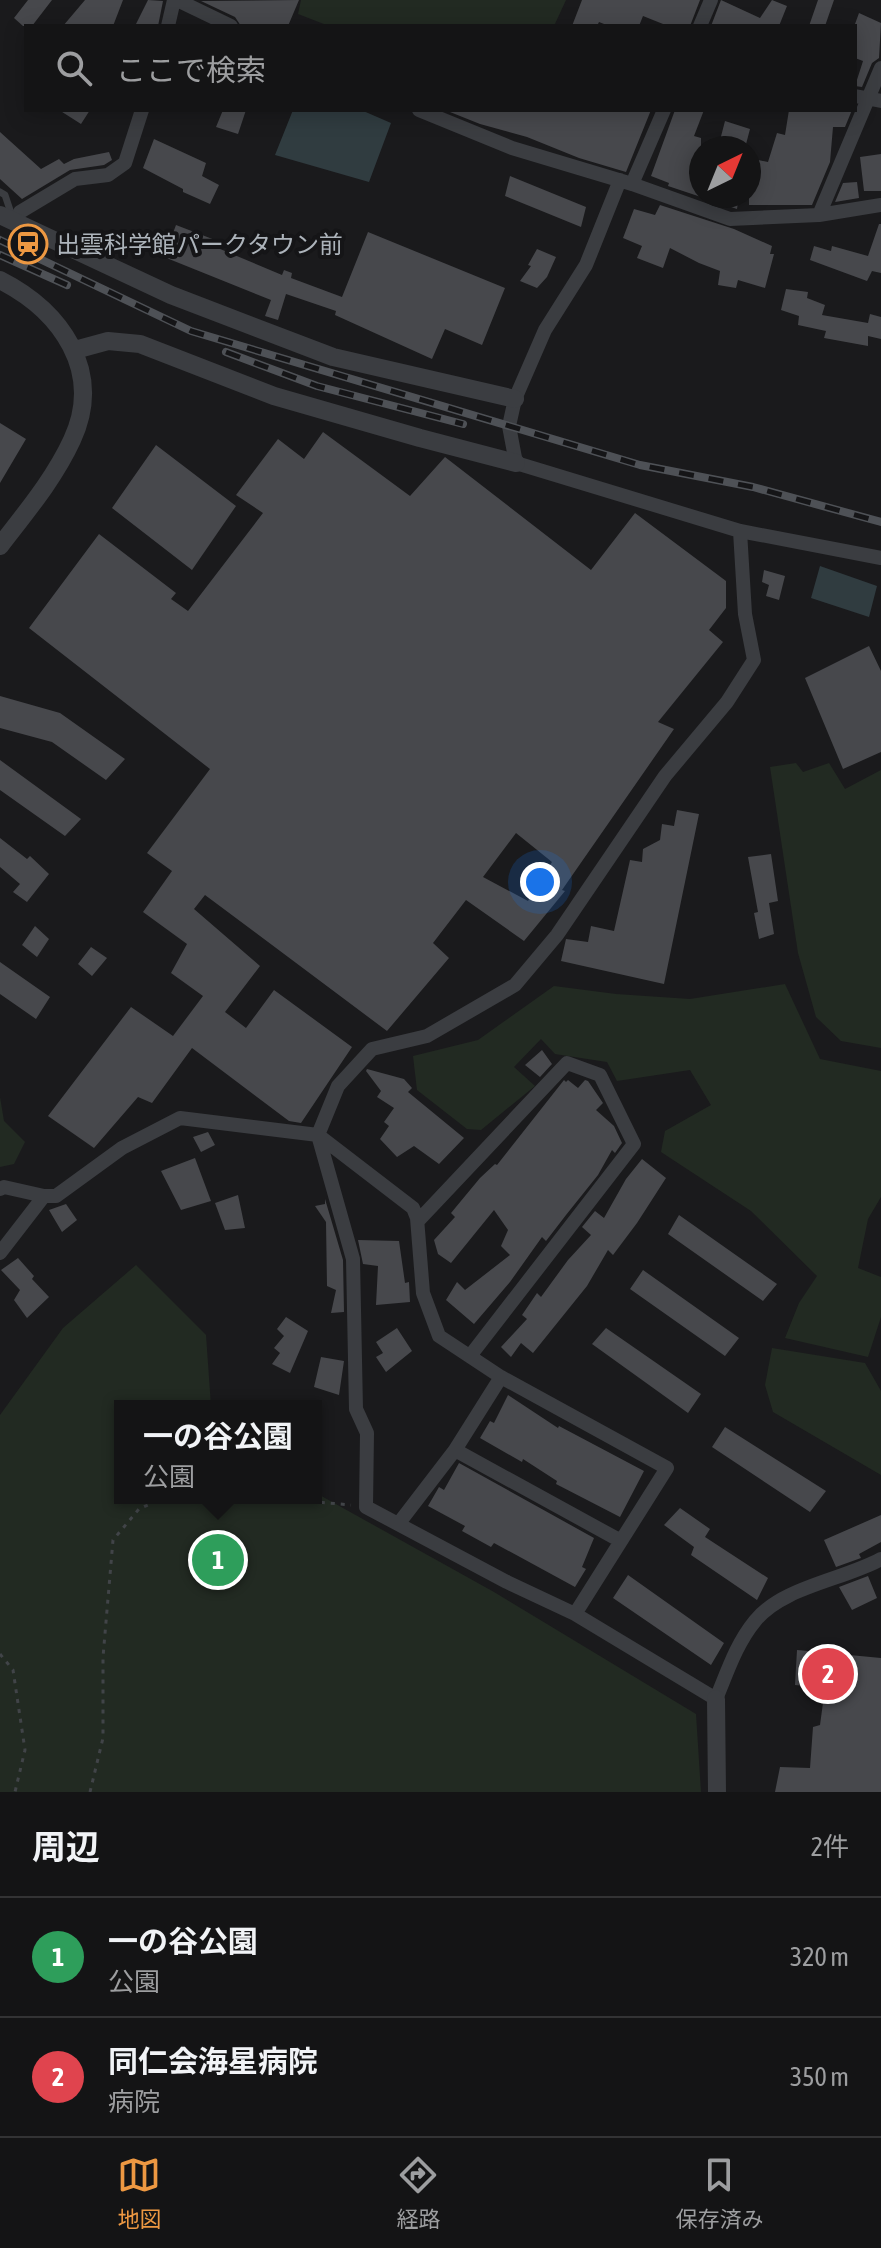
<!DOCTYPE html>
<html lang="ja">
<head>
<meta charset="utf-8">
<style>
  body { margin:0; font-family:"Asap Condensed","Noto Sans JP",sans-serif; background:#212122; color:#f1f3f6 }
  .compass { position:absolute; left:689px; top:136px; width:72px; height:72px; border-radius:50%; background:#141415; box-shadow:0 4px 20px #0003; rotate:43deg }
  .you { position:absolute; left:540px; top:882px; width:28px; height:28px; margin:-20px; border:6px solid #fff; border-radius:50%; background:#1a73e8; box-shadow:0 0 0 12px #1a73e833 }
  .badge { display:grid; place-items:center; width:52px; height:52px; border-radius:50%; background:#ed9842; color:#fff; font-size:26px; font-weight:700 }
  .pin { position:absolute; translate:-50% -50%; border:4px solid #fff; box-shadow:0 2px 8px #0006 }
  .popup { position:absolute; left:114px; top:1400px; width:208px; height:104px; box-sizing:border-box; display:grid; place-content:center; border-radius:0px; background:#141415; filter:drop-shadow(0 2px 6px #0005); font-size:26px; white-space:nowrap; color:#9d9ea0 }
  .popup b { font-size:30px; color:#f1f3f6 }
  .popup::after { content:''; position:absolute; left:50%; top:100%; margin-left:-16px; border:16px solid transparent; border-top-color:#141415 }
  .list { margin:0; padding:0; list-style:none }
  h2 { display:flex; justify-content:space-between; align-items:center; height:104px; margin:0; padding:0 32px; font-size:34px }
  h2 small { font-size:26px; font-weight:400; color:#9d9ea0 }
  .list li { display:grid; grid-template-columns:52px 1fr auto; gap:24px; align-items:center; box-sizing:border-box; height:120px; padding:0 32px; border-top:2px solid #333334 }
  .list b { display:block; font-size:30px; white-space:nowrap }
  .list p { margin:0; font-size:26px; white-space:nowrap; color:#9d9ea0 }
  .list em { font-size:26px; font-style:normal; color:#9d9ea0 }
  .icon { flex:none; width:44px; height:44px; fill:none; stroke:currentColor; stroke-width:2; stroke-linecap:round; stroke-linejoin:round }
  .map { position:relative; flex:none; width:881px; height:1792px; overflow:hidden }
  .search { position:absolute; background:#141415; box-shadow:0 4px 20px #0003; left:24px; right:24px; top:24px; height:88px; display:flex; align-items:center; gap:20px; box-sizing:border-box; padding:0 28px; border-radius:0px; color:#9d9ea0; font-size:30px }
  .sheet { height:344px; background:#141415 }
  nav { display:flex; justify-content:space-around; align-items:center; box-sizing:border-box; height:112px; border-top:2px solid #333334; background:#141415; font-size:22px; color:#9d9ea0 }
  nav a { display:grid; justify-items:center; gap:4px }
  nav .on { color:#ed9842 }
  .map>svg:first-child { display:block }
  .green { fill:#222a22 }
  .water { fill:#303c40 }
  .building { fill:#47484c; fill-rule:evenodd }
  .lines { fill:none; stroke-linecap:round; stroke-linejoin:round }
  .path { stroke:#414448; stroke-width:3; stroke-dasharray:4 6; stroke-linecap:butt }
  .service { stroke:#3b3d41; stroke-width:7 }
  .minor { stroke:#3b3d41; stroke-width:14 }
  .tertiary { stroke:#3b3d41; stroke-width:18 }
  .rail-casing { stroke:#4e5156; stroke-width:8 }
  .rail { stroke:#151517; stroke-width:5; stroke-dasharray:15; stroke-linecap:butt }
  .labels { text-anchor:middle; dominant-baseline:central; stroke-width:8; stroke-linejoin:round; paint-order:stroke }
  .poi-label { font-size:24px; fill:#adb4bb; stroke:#151517; text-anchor:start }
</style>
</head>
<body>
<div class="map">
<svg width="881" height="1792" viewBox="0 0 881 1792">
  <rect width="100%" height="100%" fill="#1a1a1c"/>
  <path class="green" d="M 301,0 L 566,0 L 554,26 L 329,26 L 298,14 Z
    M 796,763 L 803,772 L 829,763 L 845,789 L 881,770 L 881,1048 L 841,1041 L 816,1017 L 798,953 L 770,767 Z
    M 785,984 L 820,1059 L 881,1071 L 881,1197 L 868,1219 L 858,1268 L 881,1277 L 881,1317 L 868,1357 L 785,1338 L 799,1303 L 817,1276 L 751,1211 L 661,1152 L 665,1131 L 711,1105 L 690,1070 L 617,1081 L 607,1062 L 555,1054 L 541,1039 L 514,1067 L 535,1086 L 481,1130 L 467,1129 L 417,1090 L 413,1056 L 478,1040 L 554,986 L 616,994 L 690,999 Z
    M 0,1097 L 4,1121 L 25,1142 L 14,1164 L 0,1167 Z
    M 136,1265 L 206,1335 L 211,1406 L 120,1406 L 120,1498 L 316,1498 L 316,1493 L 494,1592 L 696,1714 L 701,1792 L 0,1792 L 0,1415 L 63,1328 Z
    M 772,1348 L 865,1363 L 881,1391 L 881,1475 L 773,1412 L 765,1385 Z"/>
  <path class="water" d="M 293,110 L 361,110 L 391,123 L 369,182 L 275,155 Z
    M 820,566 L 877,586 L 869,617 L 811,598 Z"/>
  <path class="building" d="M 28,0 L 52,0 L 32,26 L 23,26 L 14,18 Z
    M 85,0 L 123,0 L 113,26 L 63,26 Z
    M 148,0 L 163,1 L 158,26 L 135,26 Z
    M 299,0 L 288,26 L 241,26 L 235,17 L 201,1 Z
    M 582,0 L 700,0 L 690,26 L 668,26 L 643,16 L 639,26 L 609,26 L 599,22 L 597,26 L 572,26 Z
    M 721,0 L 760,18 L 772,0 L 787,6 L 779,26 L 711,26 Z
    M 818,0 L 834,0 L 825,26 L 809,26 Z
    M 859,13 L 881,23 L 879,58 L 872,63 L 862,87 L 855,86 L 863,61 L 855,58 L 855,24 Z
    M 59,110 L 90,110 L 81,124 Z
    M 223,110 L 246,110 L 238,134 L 216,127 Z
    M 445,110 L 651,110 L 626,172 L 579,158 L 527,137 L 480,124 Z
    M 675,110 L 704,110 L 694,136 L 701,138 L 701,196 L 739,196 L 737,209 L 668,186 L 669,183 L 651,176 Z
    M 789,110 L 852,110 L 845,127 L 833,127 L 830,162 L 812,205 L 749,205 L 749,158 L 768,162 L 777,133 L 785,135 Z
    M 725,121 L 750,129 L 745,148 L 718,148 Z
    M 0,132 L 41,169 L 59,159 L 64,164 L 74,159 L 109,152 L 112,160 L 104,165 L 70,170 L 22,199 L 0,179 Z
    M 154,139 L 206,163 L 202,176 L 219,185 L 210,204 L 183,192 L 183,189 L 143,168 Z
    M 881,154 L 881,191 L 864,191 L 860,157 Z
    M 510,176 L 586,207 L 581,227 L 505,196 Z
    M 857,182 L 859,198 L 835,202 L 843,183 Z
    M 660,205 L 734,229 L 772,246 L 770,254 L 774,254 L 765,288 L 738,280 L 736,288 L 718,285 L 720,271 L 699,263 L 670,248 L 663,268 L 637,258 L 642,246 L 623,238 L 634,209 L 655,215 Z
    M 879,224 L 881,224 L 881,273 L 872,271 L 867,281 L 810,260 L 814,246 L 831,251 L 832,246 L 868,256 Z
    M 176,225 L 215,240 L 213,246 L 282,275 L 284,270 L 292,273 L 291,278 L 342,297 L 368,232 L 505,288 L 482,345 L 445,329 L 432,359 L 335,315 L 336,311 L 286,294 L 278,320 L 265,316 L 271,300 L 164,257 Z
    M 537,249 L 556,257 L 547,277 L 537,288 L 520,281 L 531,266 L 528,265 Z
    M 786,289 L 808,292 L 807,298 L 825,305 L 822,315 L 868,323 L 870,314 L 881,317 L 881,339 L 868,336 L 868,346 L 824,338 L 826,331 L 798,325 L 799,316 L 781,310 Z
    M 0,423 L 26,439 L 0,483 Z
    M 323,432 L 410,496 L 445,457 L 591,570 L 635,513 L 726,581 L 726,608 L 709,630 L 723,642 L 658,722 L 674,729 L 562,890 L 565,891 L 524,941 L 466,900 L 433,943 L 449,958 L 387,1031 L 205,895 L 194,909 L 260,966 L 225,1012 L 246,1028 L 274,990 L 352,1047 L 301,1123 L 289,1121 L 192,1048 L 152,1103 L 138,1097 L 94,1148 L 48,1116 L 131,1007 L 173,1036 L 203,996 L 171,973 L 187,944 L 143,912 L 172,871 L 147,853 L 210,769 L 29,628 L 99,534 L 176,593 L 171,599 L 188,611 L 263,513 L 236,495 L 278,439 L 304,459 ZM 516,833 L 552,862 L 528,901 L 483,877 Z
    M 156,445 L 236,506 L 192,570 L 112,508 Z
    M 764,570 L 785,576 L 779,600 L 766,596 L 769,585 L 762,582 Z
    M 869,646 L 881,671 L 881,752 L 843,769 L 805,678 Z
    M 0,696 L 60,713 L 125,759 L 106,780 L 52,742 L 0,728 Z
    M 0,760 L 81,819 L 65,836 L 0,790 Z
    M 677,810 L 699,814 L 664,984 L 561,961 L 566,939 L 588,942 L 591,926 L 614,931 L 630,860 L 642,862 L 643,849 L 660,840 L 662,824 L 674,826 Z
    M 0,838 L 27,859 L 30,856 L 49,874 L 27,902 L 13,892 L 20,884 L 0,867 Z
    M 771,854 L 778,901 L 769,903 L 774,934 L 759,939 L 754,913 L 758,912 L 748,857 Z
    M 35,926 L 49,939 L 37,957 L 22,945 Z
    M 91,947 L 107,958 L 92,976 L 78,964 Z
    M 0,962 L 50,997 L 36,1019 L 0,994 Z
    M 542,1050 L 552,1064 L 540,1077 L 525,1065 Z
    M 367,1069 L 404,1079 L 412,1088 L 408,1092 L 464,1138 L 439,1164 L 414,1146 L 397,1157 L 380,1139 L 389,1126 L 384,1122 L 394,1108 L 377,1097 L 381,1091 L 366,1071 Z
    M 564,1080 L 566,1082 L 568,1080 L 578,1088 L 585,1080 L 588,1081 L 603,1103 L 596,1110 L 614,1126 L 622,1143 L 615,1153 L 612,1150 L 598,1175 L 566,1215 L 546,1241 L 542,1237 L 510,1282 L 474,1324 L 446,1300 L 457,1282 L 465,1290 L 510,1255 L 501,1246 L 508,1230 L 494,1210 L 451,1263 L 438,1254 L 434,1240 L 455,1217 L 451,1213 L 480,1178 L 495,1164 L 497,1165 Z
    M 208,1132 L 215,1145 L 201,1152 L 193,1137 Z
    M 195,1158 L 211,1201 L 181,1210 L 161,1171 Z
    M 642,1159 L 666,1178 L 637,1223 L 613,1255 L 608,1250 L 587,1286 L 533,1353 L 521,1343 L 511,1357 L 501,1347 L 527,1319 L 522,1315 L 537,1293 L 541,1297 L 568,1260 L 591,1235 L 582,1227 L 595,1211 L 604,1218 L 626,1179 Z
    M 238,1195 L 245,1228 L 225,1230 L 215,1203 Z
    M 325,1199 L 343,1260 L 344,1312 L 331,1313 L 336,1290 L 327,1286 L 326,1222 L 315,1206 L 325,1204 Z
    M 66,1204 L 77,1220 L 62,1232 L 49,1210 Z
    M 679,1215 L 777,1284 L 763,1301 L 668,1234 Z
    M 358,1240 L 399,1241 L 405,1283 L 409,1282 L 410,1302 L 376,1305 L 378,1266 L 363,1264 Z
    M 18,1258 L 34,1276 L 32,1279 L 49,1297 L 27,1318 L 14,1300 L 20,1290 L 1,1270 Z
    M 643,1270 L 739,1338 L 725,1356 L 630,1289 Z
    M 286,1317 L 308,1331 L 290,1373 L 272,1364 L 280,1353 L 274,1348 L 284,1336 L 277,1329 Z
    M 397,1328 L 412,1351 L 386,1372 L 376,1357 L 383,1353 L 376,1342 Z
    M 606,1328 L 701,1394 L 688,1413 L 592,1344 Z
    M 321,1357 L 344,1361 L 339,1395 L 314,1387 Z
    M 508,1395 L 558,1428 L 559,1426 L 644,1471 L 620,1517 L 556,1484 L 557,1481 L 523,1459 L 522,1462 L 480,1438 L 490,1421 L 494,1423 Z
    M 725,1427 L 826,1491 L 810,1512 L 712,1447 Z
    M 459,1463 L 594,1538 L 582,1567 L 586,1569 L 575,1587 L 494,1543 L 491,1547 L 462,1531 L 465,1526 L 428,1506 L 439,1487 L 444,1490 Z
    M 680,1508 L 710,1529 L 705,1537 L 768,1578 L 757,1600 L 691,1555 L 694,1547 L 664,1525 Z
    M 881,1515 L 881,1542 L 859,1554 L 861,1558 L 836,1567 L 824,1540 Z
    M 628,1575 L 724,1643 L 711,1665 L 613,1598 Z
    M 868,1576 L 877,1598 L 852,1610 L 839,1587 Z
    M 797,1650 L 881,1658 L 881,1792 L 775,1792 L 780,1767 L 810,1768 L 813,1727 L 820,1725 L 825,1688 L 795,1685 Z"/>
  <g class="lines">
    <path class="path" d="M 271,1498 L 351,1505
      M 0,1654 L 13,1670 L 25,1750 L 15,1792
      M 90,1792 L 103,1738 L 103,1657 L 113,1540 L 139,1509 L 163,1498"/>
    <path class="service" d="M 0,192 L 5,195 L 12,216"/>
    <path class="minor" d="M 177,0 L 231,26
      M 168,26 L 174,0
      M 700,26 L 711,0
      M 855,96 L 881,101
      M 419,110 L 512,148 L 632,184 L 730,219 L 819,215 L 881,205
      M 620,180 L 586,265 L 545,330 L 515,399 L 509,426 L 516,463 L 740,531 L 881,558
      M 632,184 L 664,110
      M 819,215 L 881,68
      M 14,222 L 20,212 L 75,179 L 108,175 L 125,163 L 142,110
      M 740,531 L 745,614 L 754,660 L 727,702 L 665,776 L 557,935 L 515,985 L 427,1036 L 372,1049 L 338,1086 L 318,1135 L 353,1259 L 356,1409 L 367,1433 L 366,1507 L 507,1582 L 575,1614 L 716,1699 C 727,1673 736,1644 755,1621 C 782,1587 843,1580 881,1559
      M 0,1189 L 4,1187 L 44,1196 L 56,1196 L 122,1148 L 180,1118 L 318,1135 L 413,1208 L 417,1218 L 423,1293 L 439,1336 L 501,1377 L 667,1468 L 575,1614
      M 418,1221 L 567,1063 L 600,1075 L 634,1144 L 470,1356
      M 0,1253 L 44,1196
      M 455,1450 L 621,1541
      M 399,1523 L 455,1450 L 501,1377"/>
    <path class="tertiary" d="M 0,215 L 171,295 L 333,357 L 515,399
      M 0,280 C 61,311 104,371 72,440 C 54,479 26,512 0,546
      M 75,350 L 108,341 L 140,344 L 274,396 L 420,438 L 516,463
      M 716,1699 L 717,1792"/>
    <defs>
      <path id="rail" d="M 0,240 L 191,331 L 640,465 L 753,487 L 881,522
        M 0,255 L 67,285
        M 226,352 L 317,386 L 463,424"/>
    </defs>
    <use href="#rail" class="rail-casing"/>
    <use href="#rail" class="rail"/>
  </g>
  <defs>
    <symbol id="station-ring" viewBox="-11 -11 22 22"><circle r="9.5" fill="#151517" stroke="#ed9842" stroke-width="1.5"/><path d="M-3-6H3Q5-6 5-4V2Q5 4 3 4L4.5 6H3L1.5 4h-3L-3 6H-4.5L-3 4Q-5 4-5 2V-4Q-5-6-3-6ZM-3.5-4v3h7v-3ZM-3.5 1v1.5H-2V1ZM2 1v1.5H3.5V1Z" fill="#ed9842"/></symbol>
  </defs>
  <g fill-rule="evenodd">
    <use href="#station-ring" x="6" y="222" width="44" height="44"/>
  </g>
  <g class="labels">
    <g class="poi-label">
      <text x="56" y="244">出雲科学館パークタウン前</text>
    </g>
  </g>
</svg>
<svg class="compass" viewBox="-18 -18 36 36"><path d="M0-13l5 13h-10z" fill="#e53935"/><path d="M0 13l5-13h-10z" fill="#9d9ea0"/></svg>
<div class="you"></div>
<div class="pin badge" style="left:218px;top:1560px;background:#2e9e5b">1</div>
<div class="popup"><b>一の谷公園</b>公園</div>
<div class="pin badge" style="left:828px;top:1674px;background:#e0444e">2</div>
<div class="search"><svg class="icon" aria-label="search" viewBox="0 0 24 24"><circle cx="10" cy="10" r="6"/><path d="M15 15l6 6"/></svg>ここで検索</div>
</div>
<section class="sheet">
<h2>周辺<small>2件</small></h2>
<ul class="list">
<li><span class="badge" style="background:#2e9e5b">1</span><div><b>一の谷公園</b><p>公園</p></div><em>320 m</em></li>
<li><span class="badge" style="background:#e0444e">2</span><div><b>同仁会海星病院</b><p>病院</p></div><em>350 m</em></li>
</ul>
</section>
<nav>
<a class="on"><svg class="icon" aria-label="map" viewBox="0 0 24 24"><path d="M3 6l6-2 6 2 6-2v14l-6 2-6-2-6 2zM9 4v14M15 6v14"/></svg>地図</a>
<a><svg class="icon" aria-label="directions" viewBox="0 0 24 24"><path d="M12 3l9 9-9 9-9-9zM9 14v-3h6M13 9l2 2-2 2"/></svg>経路</a>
<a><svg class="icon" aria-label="saved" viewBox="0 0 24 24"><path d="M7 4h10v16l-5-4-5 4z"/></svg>保存済み</a>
</nav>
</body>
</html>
